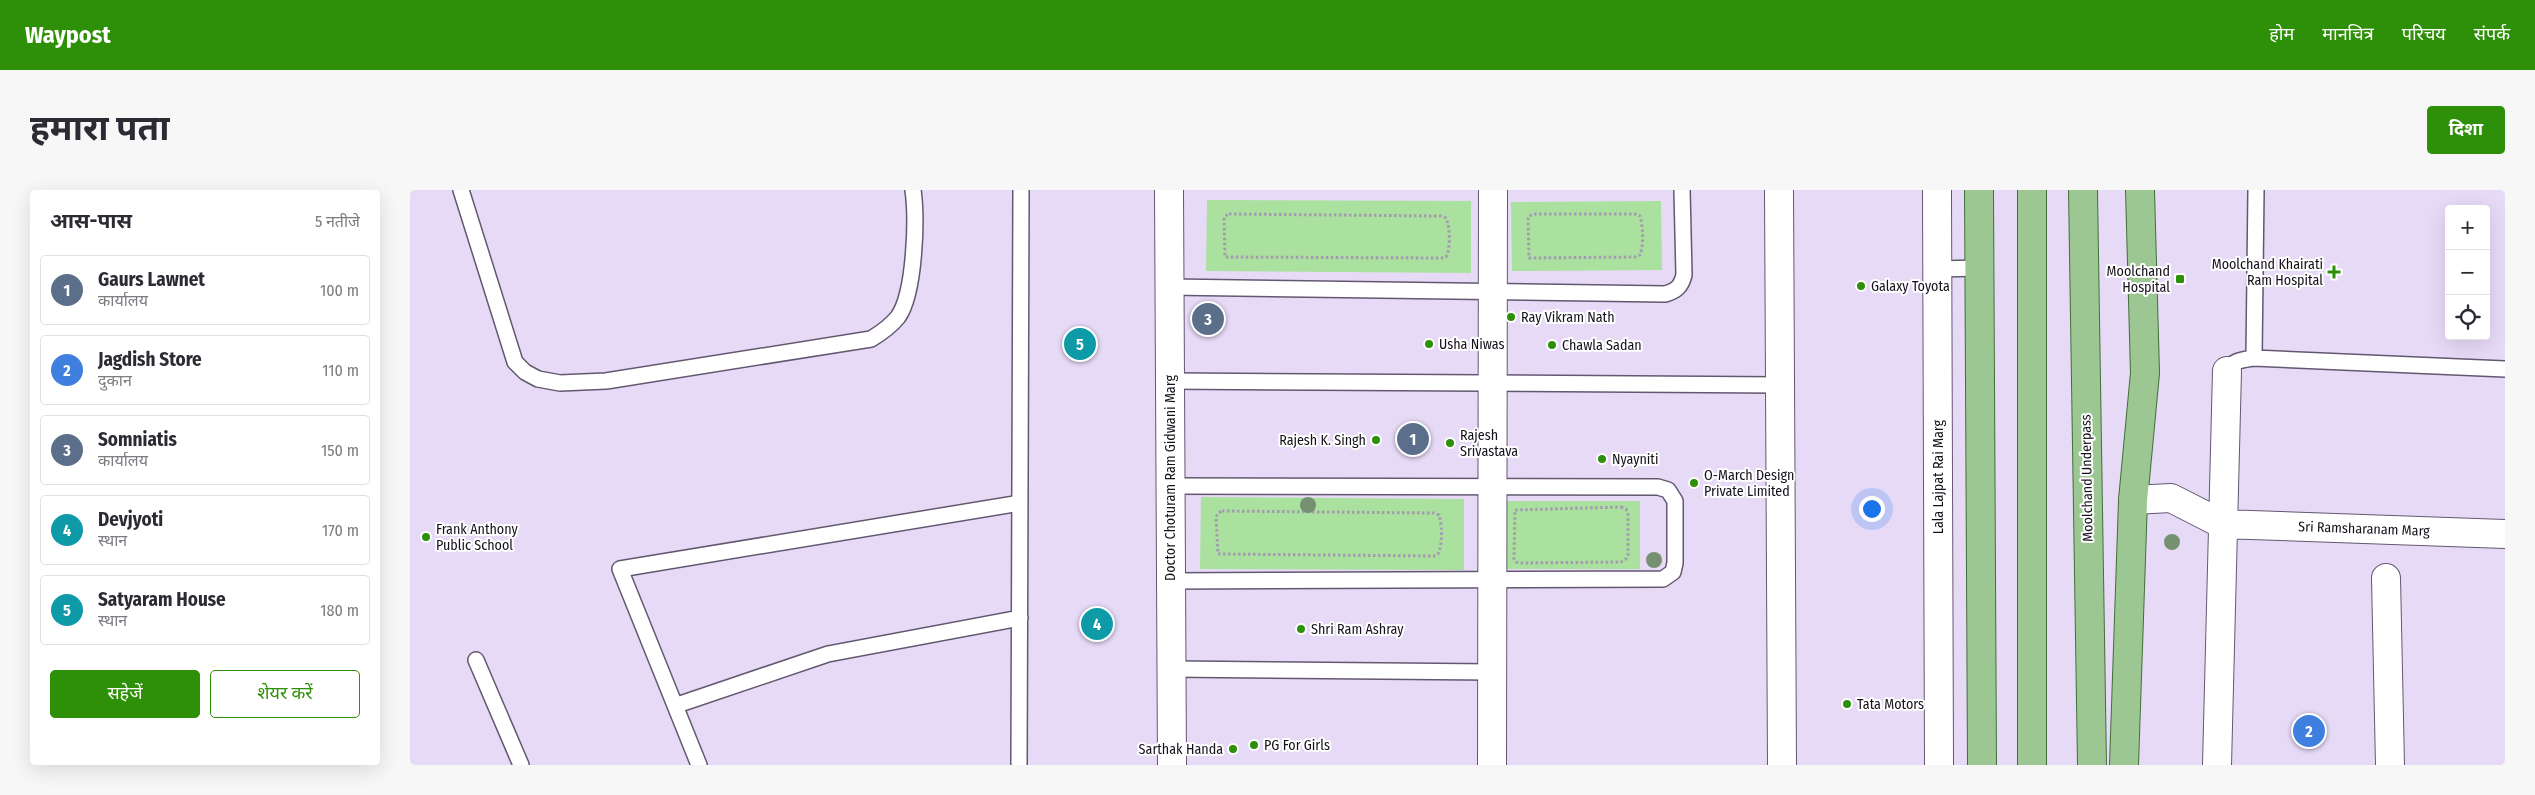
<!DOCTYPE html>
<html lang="hi">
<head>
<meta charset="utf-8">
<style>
  body { margin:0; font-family:"Fira Sans Condensed","Noto Sans Devanagari",sans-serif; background:#f7f7f7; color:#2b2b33 }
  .controls { position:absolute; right:15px; top:15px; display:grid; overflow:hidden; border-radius:5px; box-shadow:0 5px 20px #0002 }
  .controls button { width:45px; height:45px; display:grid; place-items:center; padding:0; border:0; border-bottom:1px solid #e1e1e2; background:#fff; color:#2b2b33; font:25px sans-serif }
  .you { position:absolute; left:1461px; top:318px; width:18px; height:18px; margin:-12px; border:4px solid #fff; border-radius:50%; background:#1a73e8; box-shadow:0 0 0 8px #1a73e833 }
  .badge { display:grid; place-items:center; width:32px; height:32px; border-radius:50%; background:#2e8f08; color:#fff; font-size:16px; font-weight:700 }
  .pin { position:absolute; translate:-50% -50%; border:2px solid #fff; box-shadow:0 1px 5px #0006 }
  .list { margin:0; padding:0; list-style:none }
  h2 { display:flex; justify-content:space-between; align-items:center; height:65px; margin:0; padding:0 20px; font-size:21px }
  h2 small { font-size:16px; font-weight:400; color:#7c7c81 }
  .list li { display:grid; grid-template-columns:32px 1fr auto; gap:15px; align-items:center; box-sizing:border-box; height:70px; margin:0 10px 10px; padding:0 10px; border:1px solid #e1e1e2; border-radius:5px }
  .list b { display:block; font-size:19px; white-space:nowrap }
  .list p { margin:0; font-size:16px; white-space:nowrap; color:#7c7c81 }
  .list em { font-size:16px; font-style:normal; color:#7c7c81 }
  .actions { display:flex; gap:10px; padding:15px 20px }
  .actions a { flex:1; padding:11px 0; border:1px solid #2e8f08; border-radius:5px; text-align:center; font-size:18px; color:#2e8f08 }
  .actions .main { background:#2e8f08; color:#fff }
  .icon { flex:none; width:28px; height:28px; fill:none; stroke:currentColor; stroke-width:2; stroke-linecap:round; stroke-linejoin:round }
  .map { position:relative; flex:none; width:2095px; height:575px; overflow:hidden; border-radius:5px }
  header { display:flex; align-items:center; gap:30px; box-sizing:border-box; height:70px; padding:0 25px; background:#2e8f08; color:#fff }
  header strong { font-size:24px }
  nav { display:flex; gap:28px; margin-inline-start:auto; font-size:18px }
  .intro { display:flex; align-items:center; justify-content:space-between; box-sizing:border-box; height:120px; padding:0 30px }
  h1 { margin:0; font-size:35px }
  .button { padding:12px 22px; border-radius:5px; background:#2e8f08; color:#fff; font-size:18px; font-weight:700 }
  main { display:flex; gap:30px; padding:0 30px }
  aside { flex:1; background:#fff; border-radius:5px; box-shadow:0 5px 20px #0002 }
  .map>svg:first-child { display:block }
  .green { fill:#aae19e }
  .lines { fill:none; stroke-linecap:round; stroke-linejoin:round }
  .lane-casing { stroke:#635870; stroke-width:18 }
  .street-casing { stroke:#635870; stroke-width:30 }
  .secondary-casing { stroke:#635870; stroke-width:30 }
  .primary-casing { stroke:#426f39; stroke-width:30 }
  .path { stroke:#a59bb1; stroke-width:3; stroke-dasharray:2.5 2.5; stroke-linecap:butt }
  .lane { stroke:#fff; stroke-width:15 }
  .street { stroke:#fff; stroke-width:28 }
  .secondary { stroke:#fff; stroke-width:28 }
  .primary { stroke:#9dc792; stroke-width:28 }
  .tree { fill:#769172 }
  .poi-dot { fill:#2e8f08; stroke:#fff; stroke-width:2 }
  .labels { text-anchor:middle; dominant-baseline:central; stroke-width:4; stroke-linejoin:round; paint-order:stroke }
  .poi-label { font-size:14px; fill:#15111a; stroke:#fff; text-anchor:start }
  .street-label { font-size:14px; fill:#15111a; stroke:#fff }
</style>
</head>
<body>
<header>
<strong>Waypost</strong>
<nav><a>होम</a><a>मानचित्र</a><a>परिचय</a><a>संपर्क</a></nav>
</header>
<div class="intro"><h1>हमारा पता</h1><a class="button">दिशा</a></div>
<main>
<aside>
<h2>आस-पास<small>5 नतीजे</small></h2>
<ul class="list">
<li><span class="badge" style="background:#5c6f8a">1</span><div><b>Gaurs Lawnet</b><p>कार्यालय</p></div><em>100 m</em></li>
<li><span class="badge" style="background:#3f7fe0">2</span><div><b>Jagdish Store</b><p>दुकान</p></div><em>110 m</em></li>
<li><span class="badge" style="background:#5c6f8a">3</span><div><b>Somniatis</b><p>कार्यालय</p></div><em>150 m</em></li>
<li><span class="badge" style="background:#0f9aa8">4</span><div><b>Devjyoti</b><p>स्थान</p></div><em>170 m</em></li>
<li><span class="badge" style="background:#0f9aa8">5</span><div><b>Satyaram House</b><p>स्थान</p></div><em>180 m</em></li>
</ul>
<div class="actions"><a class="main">सहेजें</a><a>शेयर करें</a></div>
</aside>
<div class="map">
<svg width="2095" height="575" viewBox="0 0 2095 575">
  <rect width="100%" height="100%" fill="#e7daf7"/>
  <path class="green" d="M 797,10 L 1061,11 L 1061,83 L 796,81 Z
    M 1251,11 L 1252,80 L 1102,81 L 1101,12 Z
    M 791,307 L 1054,309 L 1054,380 L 790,379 Z
    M 1094,311 L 1230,311 L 1230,379 L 1094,379 Z"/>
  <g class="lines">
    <defs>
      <path id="lane" d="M 51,0 L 105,172 L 115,182 L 128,189 L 150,193 L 196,191 L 461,149 C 471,143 480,137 488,127 C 505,103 507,29 503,0
        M 1527,79 L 1569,78
        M 760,97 L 1255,104 C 1266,101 1271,97 1274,85 L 1272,0
        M 1844,168 L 2095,179
        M 1817,181 C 1823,170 1832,170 1844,168 L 1846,0
        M 760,191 L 1370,195
        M 761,296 L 1248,297 L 1258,300 L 1265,311 L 1265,373 L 1263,382 L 1253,389 L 761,391
        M 66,470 L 111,575
        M 762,479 L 1082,482
        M 267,515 L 418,464 L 610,428
        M 289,575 L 210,379 L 610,313
        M 609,575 L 611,0"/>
      <path id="street" d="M 1369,0 L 1372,575
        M 1527,0 L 1529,575
        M 1723,310 L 1761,308 L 1812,334 L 2095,344
        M 1976,388 L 1980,575
        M 1082,575 L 1083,0
        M 1807,575 L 1817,181"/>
      <path id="secondary" d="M 759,0 L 762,575"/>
      <path id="primary" d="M 1569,0 L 1572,575
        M 1622,0 L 1622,575
        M 1673,0 L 1682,575
        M 1714,575 L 1723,310 L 1735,183 L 1730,0"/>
    </defs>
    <use href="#lane" class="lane-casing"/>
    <use href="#street" class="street-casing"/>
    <use href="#secondary" class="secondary-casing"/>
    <use href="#primary" class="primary-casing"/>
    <path class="path" d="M 819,24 L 1031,26 L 1036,28 C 1040,37 1041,57 1036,67 L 1031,68 L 815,67 L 814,30 L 815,26 Z
      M 1124,24 L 1225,24 L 1230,26 C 1233,36 1234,55 1230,65 L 1225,67 L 1119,68 L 1118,30 L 1119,26 Z
      M 1211,317 L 1216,319 L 1218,324 L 1218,365 L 1216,369 L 1211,372 L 1110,373 L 1106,372 L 1104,369 L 1105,320 Z
      M 812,321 L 1024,323 L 1029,325 C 1032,335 1033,354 1028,364 L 1024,366 L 808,364 L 806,327 L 808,323 Z"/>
    <use href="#lane" class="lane"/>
    <use href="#street" class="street"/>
    <use href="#secondary" class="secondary"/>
    <use href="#primary" class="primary"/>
  </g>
  <g class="tree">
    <circle cx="898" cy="315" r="8"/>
    <circle cx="1762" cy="352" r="8"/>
    <circle cx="1244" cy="370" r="8"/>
  </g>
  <g class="poi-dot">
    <path d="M1921.5 74.5h5v5h5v5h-5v5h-5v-5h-5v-5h5z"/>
    <rect x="1765" y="84" width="10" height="10" rx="2.5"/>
    <circle cx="1451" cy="96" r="5"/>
    <circle cx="1101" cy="127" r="5"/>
    <circle cx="1019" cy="154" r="5"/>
    <circle cx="1142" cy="155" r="5"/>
    <circle cx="966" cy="250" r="5"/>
    <circle cx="1040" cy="253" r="5"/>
    <circle cx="1192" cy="269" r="5"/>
    <circle cx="1284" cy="293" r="5"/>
    <circle cx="16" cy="347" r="5"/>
    <circle cx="891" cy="439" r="5"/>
    <circle cx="1437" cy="514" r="5"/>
    <circle cx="844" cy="555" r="5"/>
    <circle cx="823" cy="559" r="5"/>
  </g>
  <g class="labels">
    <g class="poi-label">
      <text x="1913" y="74" text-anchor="end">Moolchand Khairati<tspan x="1913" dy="16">Ram Hospital</tspan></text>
      <text x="1760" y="81" text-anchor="end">Moolchand<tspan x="1760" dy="16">Hospital</tspan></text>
      <text x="1461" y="96">Galaxy Toyota</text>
      <text x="1111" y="127">Ray Vikram Nath</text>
      <text x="1029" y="154">Usha Niwas</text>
      <text x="1152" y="155">Chawla Sadan</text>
      <text x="1050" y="245">Rajesh<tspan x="1050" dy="16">Srivastava</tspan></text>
      <text x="956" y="250" text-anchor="end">Rajesh K. Singh</text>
      <text x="1202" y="269">Nyayniti</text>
      <text x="1294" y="285">O-March Design<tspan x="1294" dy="16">Private Limited</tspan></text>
      <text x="26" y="339">Frank Anthony<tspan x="26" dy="16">Public School</tspan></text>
      <text x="901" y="439">Shri Ram Ashray</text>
      <text x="1447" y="514">Tata Motors</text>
      <text x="854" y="555">PG For Girls</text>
      <text x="813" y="559" text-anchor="end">Sarthak Handa</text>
    </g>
    <g class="street-label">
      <text transform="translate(1528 287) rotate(-90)">Lala Lajpat Rai Marg</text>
      <text transform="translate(760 288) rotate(-90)">Doctor Choturam Ram Gidwani Marg</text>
      <text transform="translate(1677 288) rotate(-91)">Moolchand Underpass</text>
      <text transform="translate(1954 339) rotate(2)">Sri Ramsharanam Marg</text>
    </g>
  </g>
</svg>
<div class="controls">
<button>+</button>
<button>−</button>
<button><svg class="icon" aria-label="locate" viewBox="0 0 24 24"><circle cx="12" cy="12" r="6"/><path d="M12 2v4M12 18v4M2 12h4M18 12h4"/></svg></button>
</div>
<div class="you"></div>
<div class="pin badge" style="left:1003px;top:249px;background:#5c6f8a">1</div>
<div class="pin badge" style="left:1899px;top:541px;background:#3f7fe0">2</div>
<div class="pin badge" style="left:798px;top:129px;background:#5c6f8a">3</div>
<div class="pin badge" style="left:687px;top:434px;background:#0f9aa8">4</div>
<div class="pin badge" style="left:670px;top:154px;background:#0f9aa8">5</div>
</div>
</main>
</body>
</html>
